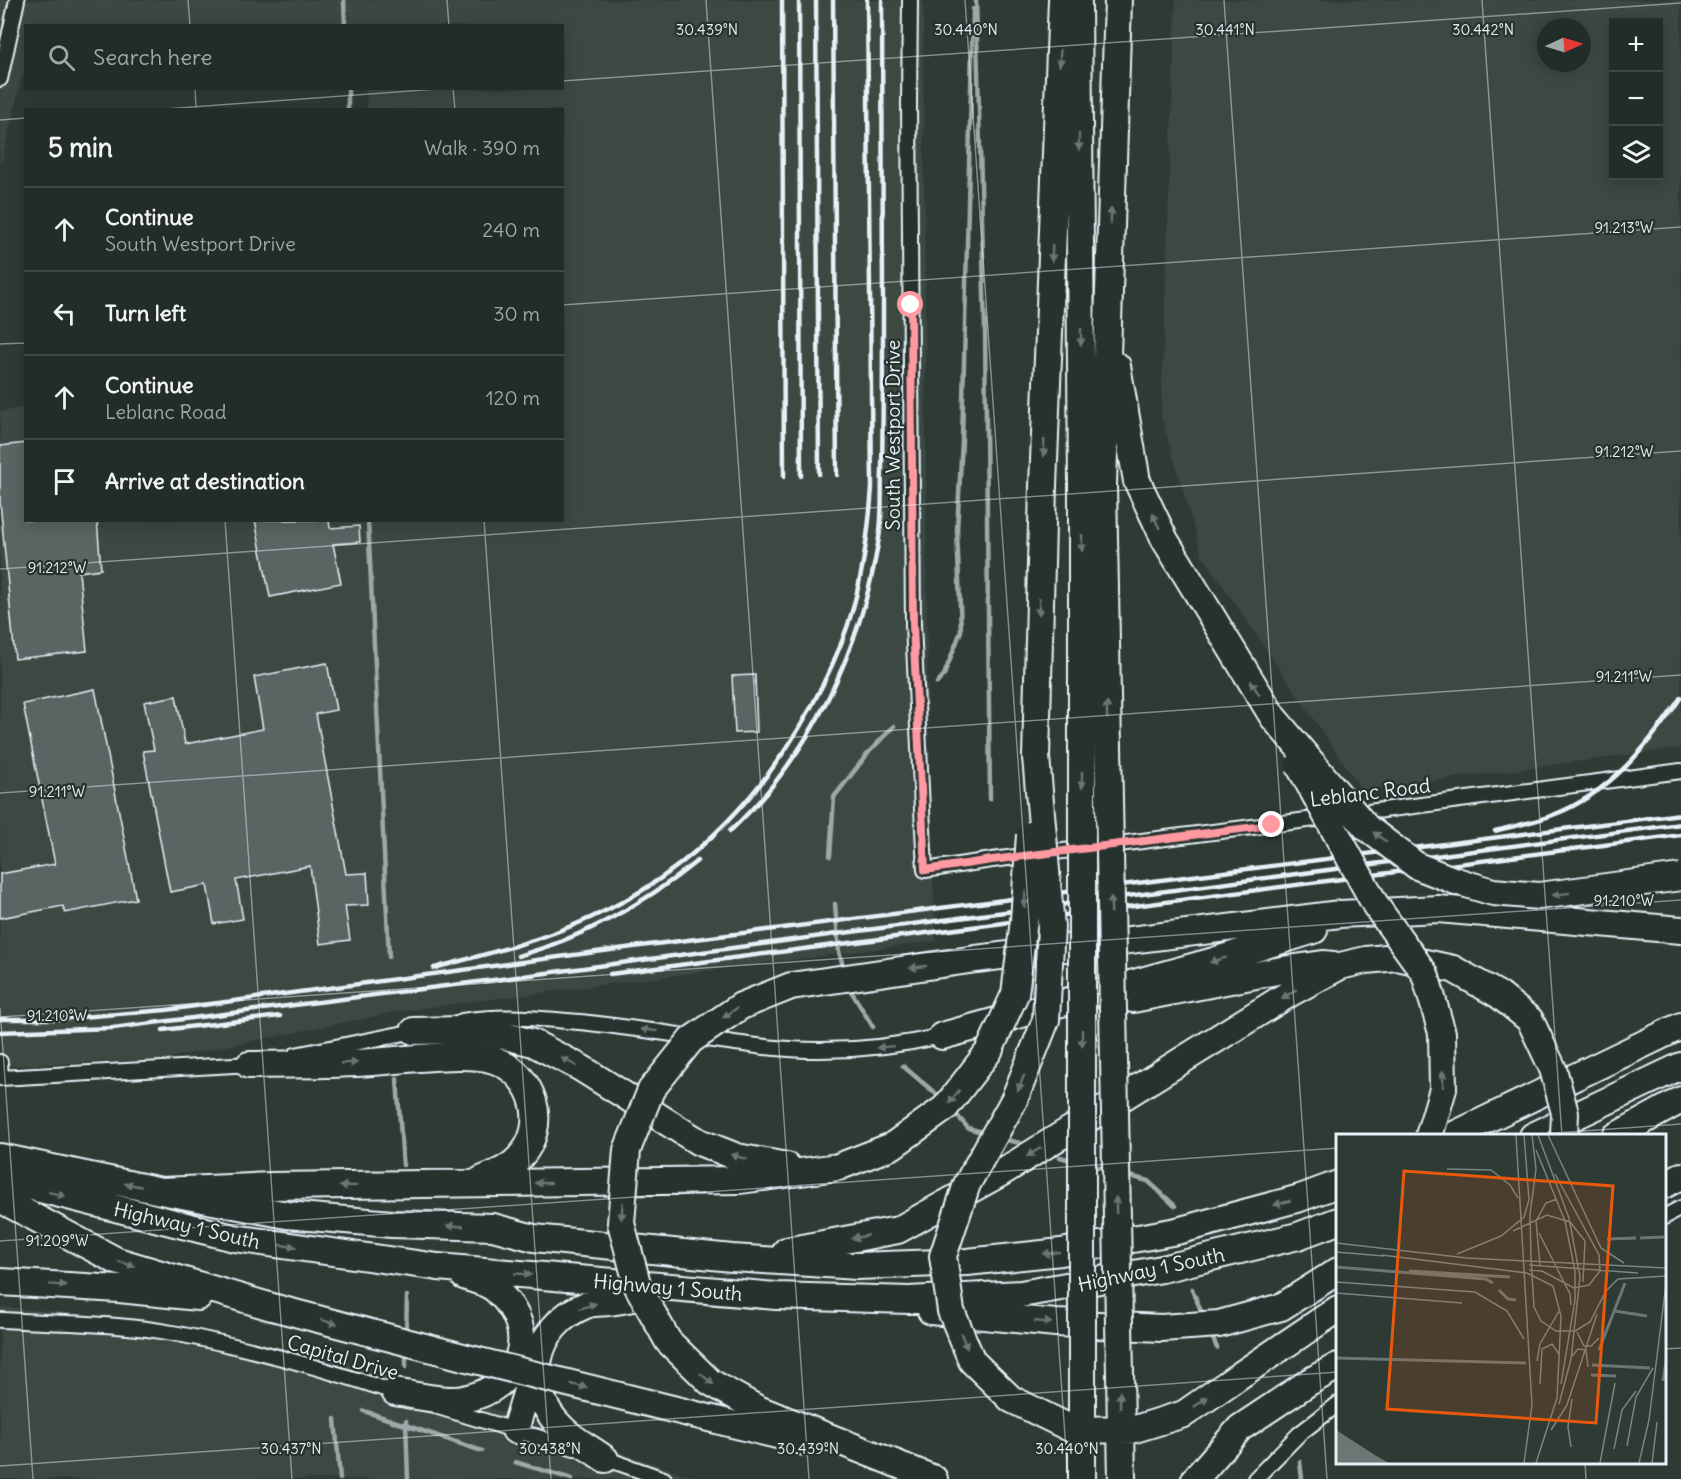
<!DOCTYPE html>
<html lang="en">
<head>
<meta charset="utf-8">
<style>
  body { margin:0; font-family:Delius,sans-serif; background:#2a3430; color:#f1f3f6 }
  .controls { position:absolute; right:18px; top:18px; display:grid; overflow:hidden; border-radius:0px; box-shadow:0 3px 15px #0003 }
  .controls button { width:54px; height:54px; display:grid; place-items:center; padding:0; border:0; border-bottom:2px solid #3f4845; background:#222c28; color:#f1f3f6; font:30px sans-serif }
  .compass { position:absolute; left:1537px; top:18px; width:54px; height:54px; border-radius:50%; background:#222c28; box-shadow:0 3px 15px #0003; rotate:86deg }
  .stop { position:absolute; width:18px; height:18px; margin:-14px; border:4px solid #ff9aa2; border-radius:50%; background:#fff }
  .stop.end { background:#ff9aa2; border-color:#fff; box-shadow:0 2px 6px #0008 }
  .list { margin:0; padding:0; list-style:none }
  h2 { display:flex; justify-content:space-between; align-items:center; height:78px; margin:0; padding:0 24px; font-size:26px }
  h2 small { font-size:20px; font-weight:400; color:#a2a7a8 }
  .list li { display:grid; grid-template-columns:39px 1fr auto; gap:18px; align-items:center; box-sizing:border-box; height:84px; padding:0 24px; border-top:2px solid #3f4845 }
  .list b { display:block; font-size:22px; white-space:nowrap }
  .list p { margin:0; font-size:20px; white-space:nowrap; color:#a2a7a8 }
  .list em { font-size:20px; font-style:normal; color:#a2a7a8 }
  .icon { flex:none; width:33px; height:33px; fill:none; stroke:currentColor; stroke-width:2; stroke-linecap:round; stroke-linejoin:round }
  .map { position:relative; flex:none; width:1681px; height:1479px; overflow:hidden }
  .search { position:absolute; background:#222c28; box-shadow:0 3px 15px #0003; left:24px; top:24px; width:540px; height:66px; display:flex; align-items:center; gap:15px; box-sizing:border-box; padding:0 21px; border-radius:0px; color:#a2a7a8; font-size:22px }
  .panel { position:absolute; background:#222c28; box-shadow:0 3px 15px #0003; left:24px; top:108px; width:540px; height:414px; border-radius:0px }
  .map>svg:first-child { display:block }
  .built { fill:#3b4843; fill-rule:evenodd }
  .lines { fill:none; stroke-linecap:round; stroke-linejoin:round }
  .stream { stroke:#9da8a9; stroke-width:4.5 }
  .building { fill:#596563; stroke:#e8f1f8; stroke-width:1.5 }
  .street-casing { stroke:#e8f1f8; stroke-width:18 }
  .highway-casing { stroke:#e8f1f8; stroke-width:30 }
  .street { stroke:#26332d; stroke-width:14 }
  .highway { stroke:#26332d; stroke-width:26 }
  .rail { stroke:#e8f1f8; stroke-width:4.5 }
  .highway-bridge-casing { stroke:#e8f1f8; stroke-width:30; stroke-linecap:butt }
  .highway-bridge { stroke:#26332d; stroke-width:26 }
  .oneway { fill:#6a7674 }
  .route { stroke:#ff9aa2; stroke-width:8 }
  .ticks { fill:none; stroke:#e8f1f8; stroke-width:1.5; stroke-opacity:0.45 }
  .labels { text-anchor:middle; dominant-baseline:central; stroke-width:4.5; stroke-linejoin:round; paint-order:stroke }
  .street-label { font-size:20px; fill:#e8f1f8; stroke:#26332d }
  .inset-river { fill:none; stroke:#6b7775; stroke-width:3 }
  .inset-road { fill:none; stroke:#788483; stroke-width:1.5 }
  .view { fill:#e8590c; fill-opacity:0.15; stroke:#e8590c; stroke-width:3 }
  .inset-edge { fill:none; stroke:#e8f1f8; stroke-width:3 }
  .ticks-label { font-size:15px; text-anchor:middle; fill:#e8f1f8; stroke:#26332d; stroke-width:4.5; stroke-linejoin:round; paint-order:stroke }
</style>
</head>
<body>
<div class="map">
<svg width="1681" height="1479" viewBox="0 0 1681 1479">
  <rect width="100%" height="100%" fill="#2e3b35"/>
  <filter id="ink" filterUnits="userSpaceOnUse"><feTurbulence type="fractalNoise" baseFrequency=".0167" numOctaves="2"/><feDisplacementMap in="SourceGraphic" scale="12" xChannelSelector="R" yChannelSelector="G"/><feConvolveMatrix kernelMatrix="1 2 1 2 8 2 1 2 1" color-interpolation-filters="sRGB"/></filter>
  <g filter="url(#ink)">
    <path class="built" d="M 0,0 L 923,0 L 928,770 L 936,941 L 401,1011 L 158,1060 L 0,1066 L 0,412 L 25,407 L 26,520 L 562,520 L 562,110 L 367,109 L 366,89 L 562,88 L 562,26 L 26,26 L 25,66 L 0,166 Z
      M 1176,0 L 1681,0 L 1681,748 L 1362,790 L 1202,555 L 1161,416 ZM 1614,22 L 1658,22 L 1658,176 L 1614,176 ZM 1546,27 L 1582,27 L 1582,63 L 1546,63 Z
      M 0,1307 L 129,1318 L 225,1335 L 335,1360 L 419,1384 L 699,1479 L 0,1479 Z"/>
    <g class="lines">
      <path class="stream" d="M 344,0 L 345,26
        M 976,0 L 985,330 L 990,799
        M 348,88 L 348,110
        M 368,520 L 389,957
        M 937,683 L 944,675 L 961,631 L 957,530 L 962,441 L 973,9
        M 830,856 L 834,797 L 869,752 L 894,726
        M 835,904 L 839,952 L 844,969
        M 848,986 L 873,1027
        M 903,1066 L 942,1099
        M 397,1079 L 403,1165
        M 954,1112 L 968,1128 L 985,1133
        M 1002,1139 L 1020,1143
        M 1060,1157 L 1074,1161
        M 1091,1165 L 1109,1170
        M 1126,1175 L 1148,1181 L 1175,1206
        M 1192,1289 L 1204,1318
        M 406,1334 L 407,1296
        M 1211,1334 L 1217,1348
        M 406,1367 L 406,1352
        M 364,1411 L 482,1451
        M 335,1419 L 340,1479
        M 406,1421 L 408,1479
        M 515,1462 L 572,1479
        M 1300,1462 L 1302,1479"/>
    </g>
    <path class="building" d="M 26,443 L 26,520 L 97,520 L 101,569 L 79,572 L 87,651 L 15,659 L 0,502 L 0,446 Z
      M 255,520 L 329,520 L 330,528 L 359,526 L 360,542 L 333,544 L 341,583 L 270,597 Z
      M 327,663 L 336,710 L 316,714 L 346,874 L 367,873 L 369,905 L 345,906 L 350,940 L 320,944 L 310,866 L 236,880 L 243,919 L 214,924 L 207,885 L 170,892 L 143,751 L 154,750 L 144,702 L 176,696 L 185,744 L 263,729 L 254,677 Z
      M 755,675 L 757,732 L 735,733 L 732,676 Z
      M 95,689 L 136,899 L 65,913 L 63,906 L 0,918 L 0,874 L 55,864 L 23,704 Z"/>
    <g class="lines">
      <defs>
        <path id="street" d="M 910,0 L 909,103 L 913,625 L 925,870 L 992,860 L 1331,817
          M 0,79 L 17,0
          M 1353,814 L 1681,771
          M 462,1021 C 505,1014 547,1019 589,1023 C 645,1029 701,1039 757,1046 C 819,1054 881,1050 942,1036
          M 295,1055 L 420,1030
          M 0,1062 L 1,1078
          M 0,1078 L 252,1064
          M 1664,1217 L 1681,1208
          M 0,1320 C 59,1323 120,1323 178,1334 C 251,1348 329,1370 400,1394
          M 438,1407 L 574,1448
          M 601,1457 L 664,1479
          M 1255,1479 L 1299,1434 L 1338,1404"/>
        <path id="highway" d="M 1078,3 L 1082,485
          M 1117,366 L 1137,481
          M 1103,485 L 1118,0
          M 1036,757 L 1043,486 L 1062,0
          M 976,959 L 1340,914 L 1438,909 L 1681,930
          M 1133,999 L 1282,970 L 1323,964 L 1333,965
          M 414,1031 L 460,1030 L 489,1032 L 533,1043 L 581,1068 L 699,1142 L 737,1157 L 787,1166
          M 942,1036 L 1214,961 L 1314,930
          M 249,1065 C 290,1064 331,1065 372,1062 C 403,1060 466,1051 494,1060 C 535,1074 549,1126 520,1157 C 510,1169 495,1174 481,1180
          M 1452,1136 L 1681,1026
          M 1533,1136 L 1681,1066
          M 1616,1136 L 1681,1100
          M 0,1157 L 161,1191 L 272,1186 L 740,1180 L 838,1167
          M 0,1179 L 234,1238 L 438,1267 L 776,1296 L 909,1300 L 1021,1294 L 1162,1269 L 1298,1236 L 1338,1221
          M 1664,1185 L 1681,1176
          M 161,1191 L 287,1215 L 392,1224 L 493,1227 L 534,1238 L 732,1258 L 857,1266 L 967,1262 L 1061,1252 L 1177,1231 L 1300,1198 L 1338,1184
          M 0,1199 L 117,1261 L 272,1307
          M 786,1251 L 898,1230 L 999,1174 L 1292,992 L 1340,966 L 1366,960 L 1397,957 L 1453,969 L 1499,995
          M 0,1282 L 119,1289 L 198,1297
          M 931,1311 L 1056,1323 L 1161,1328 L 1219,1324 L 1281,1307 L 1338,1271
          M 1233,1380 L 1338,1309
          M 395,1392 C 414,1395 445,1403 464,1399 C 521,1388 542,1332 497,1291 C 490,1283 474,1280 464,1276
          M 515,1430 L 534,1367
          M 605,1459 C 592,1449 575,1441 563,1429 C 521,1390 532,1326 586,1305 C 593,1302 602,1303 609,1302 C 623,1300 637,1297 651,1295
          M 897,1464 L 934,1479
          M 1195,1479 L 1240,1428 L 1309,1382 L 1338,1366"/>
      </defs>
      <use href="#street" class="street-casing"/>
      <use href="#highway" class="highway-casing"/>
      <use href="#street" class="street"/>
      <use href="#highway" class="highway"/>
      <path class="rail" d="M 782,0 L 784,477
        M 799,0 L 801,476
        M 816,0 L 819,474
        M 833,0 L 837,475
        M 730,831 C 812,755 862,647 879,538 C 883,516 881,493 882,470 C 883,415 883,359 883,303 C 883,202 882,101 882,0
        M 1495,831 C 1514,826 1535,822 1553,815 C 1609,794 1649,745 1681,697
        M 518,956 C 584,937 644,904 697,861
        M 434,968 C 487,954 540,941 590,918 C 694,872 774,785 823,684 C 835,660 846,634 853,608 C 864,568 869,528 872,487 L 867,0
        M 610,974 L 1681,835
        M 0,1019 L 57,1019 L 166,1010 L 648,945 L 1681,814
        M 163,1030 L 280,1016
        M 0,1032 L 113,1028 L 509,978 L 851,932 L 1681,824"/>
      <defs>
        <path id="highway-bridge" d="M 1137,481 L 1165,540 L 1273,717 L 1366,827 L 1417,866 L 1453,880 L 1493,892 L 1539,896 L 1681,877
          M 1082,485 L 1082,1479
          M 1103,485 L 1122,1479
          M 1036,757 L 1051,927 L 1046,1020 L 1014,1100 L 967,1184 L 943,1256 L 951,1311 L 972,1361 L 1011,1399 L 1074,1430 L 1135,1429 L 1184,1414 L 1233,1380
          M 1299,765 L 1376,906 L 1425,974 L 1442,1033 L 1443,1089 L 1429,1136
          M 1499,995 L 1530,1020 L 1553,1069 L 1565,1113 L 1564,1136
          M 838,1167 L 892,1146 L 945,1108 L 989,1051 L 1015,994 L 1024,920 L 1030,835
          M 272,1307 L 467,1358 L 809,1443
          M 897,1464 L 758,1409 L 710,1382 L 668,1341 L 638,1287 L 621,1223 L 627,1150 L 651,1090 L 691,1040 L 741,1006 L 791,986 L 976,959"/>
      </defs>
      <use href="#highway-bridge" class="highway-bridge-casing"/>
      <use href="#highway-bridge" class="highway-bridge"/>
    </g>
    <defs><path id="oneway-solid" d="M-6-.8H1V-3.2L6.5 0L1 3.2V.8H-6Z" transform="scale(1.5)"/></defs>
    <g class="oneway">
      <use href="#oneway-solid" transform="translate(1060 58) rotate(93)"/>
      <use href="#oneway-solid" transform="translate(1079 142) rotate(90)"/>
      <use href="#oneway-solid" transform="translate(1111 216) rotate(-88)"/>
      <use href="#oneway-solid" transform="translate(1052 253) rotate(92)"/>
      <use href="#oneway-solid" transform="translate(1081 337) rotate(90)"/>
      <use href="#oneway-solid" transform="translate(1044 448) rotate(92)"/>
      <use href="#oneway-solid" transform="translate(1156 521) rotate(-115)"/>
      <use href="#oneway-solid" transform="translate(1082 543) rotate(90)"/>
      <use href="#oneway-solid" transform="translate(1039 607) rotate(92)"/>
      <use href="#oneway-solid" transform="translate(1255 688) rotate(-121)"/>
      <use href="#oneway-solid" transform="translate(1107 710) rotate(-91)"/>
      <use href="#oneway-solid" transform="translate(1082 780) rotate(90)"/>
      <use href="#oneway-solid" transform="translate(1380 837) rotate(-143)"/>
      <use href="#oneway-solid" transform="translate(1561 894) rotate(173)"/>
      <use href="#oneway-solid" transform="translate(1025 899) rotate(94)"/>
      <use href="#oneway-solid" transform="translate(1111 905) rotate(-91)"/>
      <use href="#oneway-solid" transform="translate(1218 960) rotate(163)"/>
      <use href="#oneway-solid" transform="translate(918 967) rotate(172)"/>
      <use href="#oneway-solid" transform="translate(1289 994) rotate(149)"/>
      <use href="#oneway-solid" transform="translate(730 1013) rotate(145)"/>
      <use href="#oneway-solid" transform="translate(649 1030) rotate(-172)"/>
      <use href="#oneway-solid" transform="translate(1082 1038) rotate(90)"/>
      <use href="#oneway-solid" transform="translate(885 1047) rotate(174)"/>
      <use href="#oneway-solid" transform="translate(569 1062) rotate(-152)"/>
      <use href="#oneway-solid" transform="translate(349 1063) rotate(-3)"/>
      <use href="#oneway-solid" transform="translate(1443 1079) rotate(-91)"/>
      <use href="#oneway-solid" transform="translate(1021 1083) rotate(112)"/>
      <use href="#oneway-solid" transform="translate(954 1097) rotate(127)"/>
      <use href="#oneway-solid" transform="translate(1034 1152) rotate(148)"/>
      <use href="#oneway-solid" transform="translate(739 1157) rotate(-164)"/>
      <use href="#oneway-solid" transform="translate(543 1183) rotate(180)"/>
      <use href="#oneway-solid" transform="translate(133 1185) rotate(-169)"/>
      <use href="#oneway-solid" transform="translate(348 1186) rotate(179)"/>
      <use href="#oneway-solid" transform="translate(57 1194) rotate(14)"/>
      <use href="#oneway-solid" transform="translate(1282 1203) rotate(165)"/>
      <use href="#oneway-solid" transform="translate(1116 1205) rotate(-91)"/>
      <use href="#oneway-solid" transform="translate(622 1211) rotate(95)"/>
      <use href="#oneway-solid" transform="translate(455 1226) rotate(-178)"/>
      <use href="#oneway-solid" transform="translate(860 1237) rotate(169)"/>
      <use href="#oneway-solid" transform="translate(288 1246) rotate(8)"/>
      <use href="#oneway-solid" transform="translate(1051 1253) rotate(174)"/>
      <use href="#oneway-solid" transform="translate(127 1264) rotate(17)"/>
      <use href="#oneway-solid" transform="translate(523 1274) rotate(5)"/>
      <use href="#oneway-solid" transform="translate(58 1285) rotate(4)"/>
      <use href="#oneway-solid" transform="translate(588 1306) rotate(-18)"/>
      <use href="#oneway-solid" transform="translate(329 1322) rotate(15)"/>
      <use href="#oneway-solid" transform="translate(1043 1322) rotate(6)"/>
      <use href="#oneway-solid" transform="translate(964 1341) rotate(68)"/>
      <use href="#oneway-solid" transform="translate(707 1379) rotate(40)"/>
      <use href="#oneway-solid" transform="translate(579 1386) rotate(14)"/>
      <use href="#oneway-solid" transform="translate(1120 1400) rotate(-91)"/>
      <use href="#oneway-solid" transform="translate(1201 1402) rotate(-35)"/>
    </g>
  </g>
  <g class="lines" filter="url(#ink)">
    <path class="route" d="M 911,305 L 913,625 L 925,870 L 992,860 L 1272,825"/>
  </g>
  <path class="ticks" d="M 188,0 L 190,26M 447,0 L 449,26M 706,0 L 809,1479M 965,0 L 1068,1479M 1224,0 L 1327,1479M 1482,0 L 1562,1136M 562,81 L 1681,3M 195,88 L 196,110M 453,88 L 455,110M 151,110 L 451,88M 0,120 L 26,118M 562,305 L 1681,227M 0,344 L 26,343M 225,520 L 292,1479M 484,520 L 551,1479M 0,569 L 1681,451M 0,793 L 1681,675M 0,1008 L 33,1479M 0,1017 L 1681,900M 1513,1136 L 1681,1124M 0,1241 L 1338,1148M 1664,1349 L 1681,1348M 1585,1462 L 1586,1479M 0,1466 L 1338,1372"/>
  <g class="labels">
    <g class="street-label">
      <text transform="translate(892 435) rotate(-90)">South Westport Drive</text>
      <text transform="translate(1370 792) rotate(-7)">Leblanc Road</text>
      <text transform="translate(187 1225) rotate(13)">Highway 1 South</text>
      <text transform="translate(1151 1269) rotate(-12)">Highway 1 South</text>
      <text transform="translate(668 1287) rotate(5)">Highway 1 South</text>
      <text transform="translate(343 1357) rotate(16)">Capital Drive</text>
    </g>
  </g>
  <g transform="translate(1336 1134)">
    <rect width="330" height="330" fill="#2e3b35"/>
    <path d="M 0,296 L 42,323 L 53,329 L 0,329 Z" fill="#6b7775"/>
    <path class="inset-river" d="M 304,104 L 328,103M 271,105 L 300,104M 0,133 L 150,145 L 157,149M 73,137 L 174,143M 163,156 L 172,165 L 180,166M 279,177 L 311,182M 263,216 L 289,149M 0,224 L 190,229M 256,231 L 314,234M 255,241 L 280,242M 327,247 L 330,227"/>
    <path class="inset-road" d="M 180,1 L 196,271 L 188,329M 196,1 L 200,35 L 194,80 L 195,123 L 198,173 L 205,187 L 220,197 L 239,197 L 254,188 L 270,157 L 282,145 L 330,142M 202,1 L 233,84 L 244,143 L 235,225 L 223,270M 212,1 L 265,114 L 288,129M 200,16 L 229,87 L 239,137 L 239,166 L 225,250M 111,35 L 155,36 L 174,51 L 182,64M 177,97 L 211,81 L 234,88 L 249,107 L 247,148M 203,99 L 234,160 L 235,171M 0,109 L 131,124 L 330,134M 0,118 L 48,122M 121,120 L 165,102 L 188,83 L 193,66 L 188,1M 46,121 L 191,139 L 217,152 L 225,182 L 221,264 L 200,329M 193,131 L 302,139M 204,131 L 200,87 L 210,69 L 221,65M 193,136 L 206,137 L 238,154 L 253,151 L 264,137 L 263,121 L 219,40M 0,148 L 139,158 L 171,177 L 188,205M 0,159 L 126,169M 241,198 L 248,212 L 255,212 L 263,204M 236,222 L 242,215 L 250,216 L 252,233M 201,227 L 204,210 L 223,177M 204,250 L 206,215 L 216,210 L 223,220M 215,296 L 231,271 L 261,180M 291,312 L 300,263 L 317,234M 235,313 L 232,293 L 236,265M 278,315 L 286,276 L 300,257M 264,329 L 279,249M 303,329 L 313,286 L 330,150M 316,329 L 321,288"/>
    <path class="view" d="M 68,37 L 277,52 L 260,289 L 51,275 Z"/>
    <rect width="330" height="330" class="inset-edge"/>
  </g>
  <g class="ticks-label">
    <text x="707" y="35">30.439°N</text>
    <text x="966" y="35">30.440°N</text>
    <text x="1225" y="35">30.441°N</text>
    <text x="1483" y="35">30.442°N</text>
    <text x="1624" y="233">91.213°W</text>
    <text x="1624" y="457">91.212°W</text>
    <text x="57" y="573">91.212°W</text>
    <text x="1624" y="682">91.211°W</text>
    <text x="57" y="797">91.211°W</text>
    <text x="1624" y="906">91.210°W</text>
    <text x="57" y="1021">91.210°W</text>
    <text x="57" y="1246">91.209°W</text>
    <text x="291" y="1454">30.437°N</text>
    <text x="550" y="1454">30.438°N</text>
    <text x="808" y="1454">30.439°N</text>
    <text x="1067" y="1454">30.440°N</text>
  </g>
</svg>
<div class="controls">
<button>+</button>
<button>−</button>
<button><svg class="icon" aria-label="layers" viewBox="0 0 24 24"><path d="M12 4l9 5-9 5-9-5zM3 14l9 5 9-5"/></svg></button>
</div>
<svg class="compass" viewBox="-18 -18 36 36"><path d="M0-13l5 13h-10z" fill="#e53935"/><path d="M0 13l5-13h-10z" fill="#a2a7a8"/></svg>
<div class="stop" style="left:911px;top:305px"></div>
<div class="stop end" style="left:1272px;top:825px"></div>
<div class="search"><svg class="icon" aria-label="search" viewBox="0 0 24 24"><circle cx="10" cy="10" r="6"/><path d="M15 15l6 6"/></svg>Search here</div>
<section class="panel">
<h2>5 min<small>Walk · 390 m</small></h2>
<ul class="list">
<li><svg class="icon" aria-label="ahead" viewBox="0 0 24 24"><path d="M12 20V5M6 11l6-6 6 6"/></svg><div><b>Continue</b><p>South Westport Drive</p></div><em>240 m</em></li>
<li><svg class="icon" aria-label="left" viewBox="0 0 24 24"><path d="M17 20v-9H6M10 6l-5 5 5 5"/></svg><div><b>Turn left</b></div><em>30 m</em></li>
<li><svg class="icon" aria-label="ahead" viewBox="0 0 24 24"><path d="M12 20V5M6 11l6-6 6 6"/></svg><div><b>Continue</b><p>Leblanc Road</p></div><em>120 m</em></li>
<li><svg class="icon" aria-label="arrive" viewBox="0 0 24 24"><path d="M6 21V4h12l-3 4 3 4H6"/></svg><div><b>Arrive at destination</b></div></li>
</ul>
</section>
</div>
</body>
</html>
